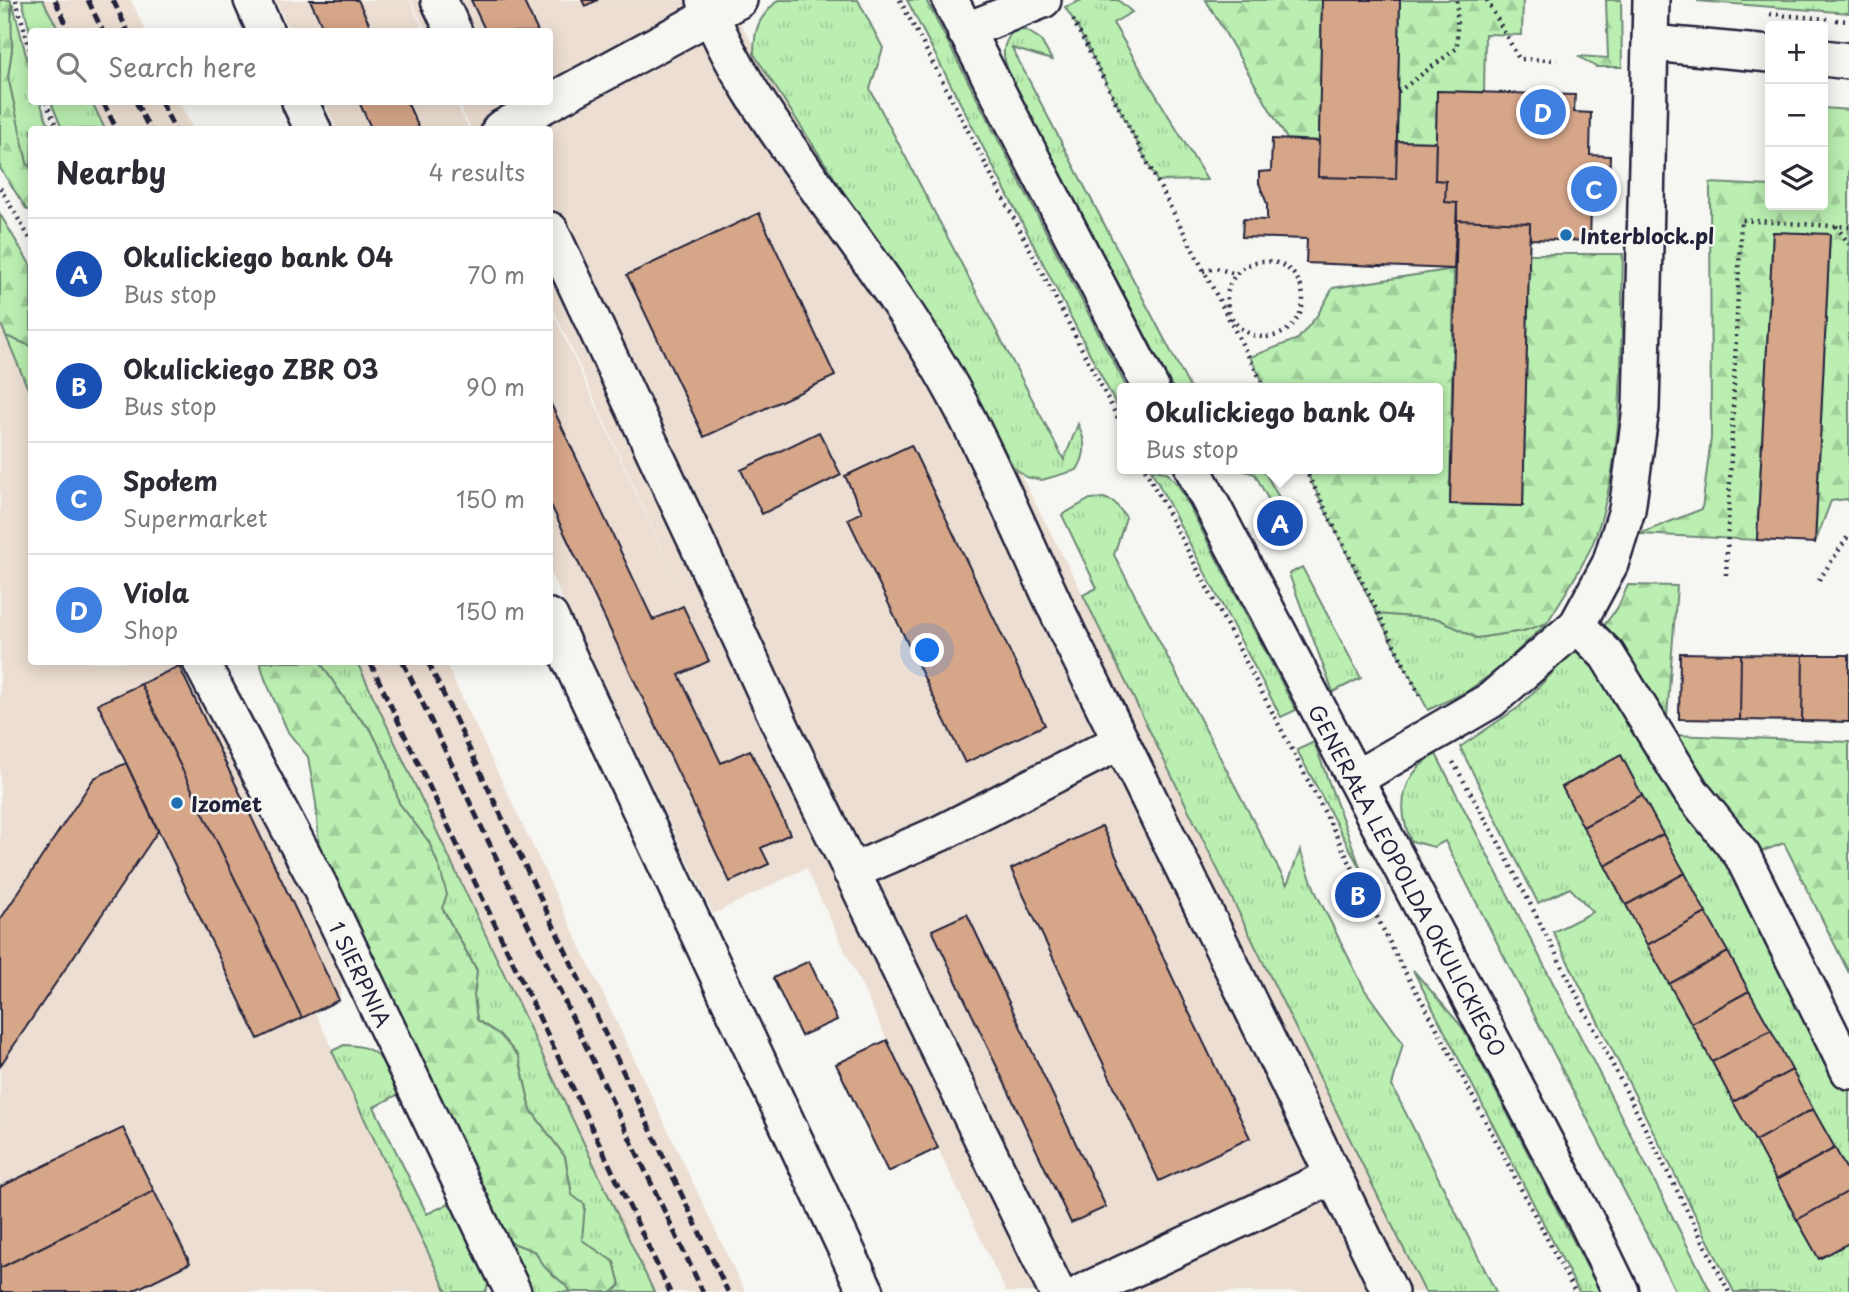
<!DOCTYPE html>
<html lang="en">
<head>
<meta charset="utf-8">
<style>
  body { margin:0; font-family:"Playpen Sans",sans-serif; background:#f7f7f7; color:#2b2b33 }
  .controls { position:absolute; right:21px; top:21px; display:grid; overflow:hidden; border-radius:7px; box-shadow:0 4px 18px #0003 }
  .controls button { width:63px; height:63px; display:grid; place-items:center; padding:0; border:0; border-bottom:2px solid #e1e1e2; background:#fff; color:#2b2b33; font:35px sans-serif }
  .you { position:absolute; left:928px; top:651px; width:24px; height:24px; margin:-18px; border:5px solid #fff; border-radius:50%; background:#1a73e8; box-shadow:0 0 0 10px #1a73e833 }
  .badge { display:grid; place-items:center; width:46px; height:46px; border-radius:50%; background:#1f6fb2; color:#fff; font-size:23px; font-weight:700 }
  .pin { position:absolute; translate:-50% -50%; border:4px solid #fff; box-shadow:0 2px 7px #0006 }
  .popup { position:absolute; left:1117px; top:383px; width:326px; height:91px; box-sizing:border-box; display:grid; place-content:center; border-radius:7px; background:#fff; filter:drop-shadow(0 2px 5px #0005); font-size:23px; white-space:nowrap; color:#7c7c81 }
  .popup b { font-size:26px; color:#2b2b33 }
  .popup::after { content:''; position:absolute; left:50%; top:100%; margin-left:-14px; border:14px solid transparent; border-top-color:#fff }
  .list { margin:0; padding:0; list-style:none }
  h2 { display:flex; justify-content:space-between; align-items:center; height:91px; margin:0; padding:0 28px; font-size:30px }
  h2 small { font-size:23px; font-weight:400; color:#7c7c81 }
  .list li { display:grid; grid-template-columns:46px 1fr auto; gap:21px; align-items:center; box-sizing:border-box; height:112px; padding:0 28px; border-top:2px solid #e1e1e2 }
  .list b { display:block; font-size:26px; white-space:nowrap }
  .list p { margin:0; font-size:23px; white-space:nowrap; color:#7c7c81 }
  .list em { font-size:23px; font-style:normal; color:#7c7c81 }
  .icon { flex:none; width:38px; height:38px; fill:none; stroke:currentColor; stroke-width:2; stroke-linecap:round; stroke-linejoin:round }
  .map { position:relative; flex:none; width:1849px; height:1292px; overflow:hidden }
  .search { position:absolute; background:#fff; box-shadow:0 4px 18px #0003; left:28px; top:28px; width:525px; height:77px; display:flex; align-items:center; gap:18px; box-sizing:border-box; padding:0 24px; border-radius:7px; color:#7c7c81; font-size:26px }
  .panel { position:absolute; background:#fff; box-shadow:0 4px 18px #0003; left:28px; top:126px; width:525px; height:539px; border-radius:7px }
  .map>svg:first-child { display:block }
  .built { fill:#ecded2 }
  .grass { fill:url(#grass-tufts); stroke:#6e8876; stroke-width:2 }
  .forest { fill:url(#forest-firs); stroke:#6e8876; stroke-width:2 }
  .building { fill:#d6a689; stroke:#22223b; stroke-width:2 }
  .lines { fill:none; stroke-linecap:round; stroke-linejoin:round }
  .minor-casing { stroke:#22223b; stroke-width:40 }
  .path { stroke:#22223b; stroke-width:4.5; stroke-dasharray:2 5; stroke-linecap:butt }
  .minor { stroke:#f6f6f2; stroke-width:35 }
  .rail { stroke:#22223b; stroke-width:5; stroke-dasharray:10 5; stroke-linecap:butt }
  .poi-dot { fill:#1f6fb2; stroke:#f6f6f2; stroke-width:2.5 }
  .labels { text-anchor:middle; dominant-baseline:central; stroke-width:5; stroke-linejoin:round; paint-order:stroke }
  .poi-label { font-size:21px; font-weight:bold; fill:#22223b; stroke:#f6f6f2; text-anchor:start }
  .street-label { font-size:21px; fill:#22223b; stroke:#f6f6f2 }
</style>
</head>
<body>
<div class="map">
<svg width="1849" height="1292" viewBox="0 0 1849 1292">
  <defs>
    <pattern id="grass-tufts" width="24" height="20" patternUnits="userSpaceOnUse" patternTransform="scale(1.75)"><rect width="24" height="20" fill="#baefb1"/><path d="M3 7l-1-3M5 7V3M7 7l1-3M15 17l-1-3M17 17v-4M19 17l1-3" fill="none" stroke="#a0cd99"/></pattern>
    <pattern id="forest-firs" width="22" height="20" patternUnits="userSpaceOnUse" patternTransform="scale(1.75)"><rect width="22" height="20" fill="#baefb1"/><path d="M5 1l3.5 6h-7zM16 11l3.5 6h-7z" fill="#a0cd99"/></pattern>
  </defs>
  <rect width="100%" height="100%" fill="#f6f6f2"/>
  <filter id="ink" filterUnits="userSpaceOnUse"><feTurbulence type="fractalNoise" baseFrequency=".0143" numOctaves="2"/><feDisplacementMap in="SourceGraphic" scale="14" xChannelSelector="R" yChannelSelector="G"/><feConvolveMatrix kernelMatrix="1 2 1 2 8 2 1 2 1" color-interpolation-filters="sRGB"/></filter>
  <g filter="url(#ink)">
    <path class="built" d="M 44,0 L 131,0 L 146,31 L 59,31 Z
      M 275,0 L 410,0 L 424,31 L 290,31 Z
      M 411,0 L 732,0 L 742,26 L 982,401 L 1288,987 L 1430,1292 L 1006,1292 L 806,868 L 713,914 L 550,572 L 550,306 L 684,598 L 550,301 L 550,130 L 471,129 L 458,102 L 550,102 L 550,32 L 426,31 Z
      M 92,102 L 179,102 L 193,129 L 106,129 Z
      M 324,102 L 456,102 L 469,129 L 337,129 Z
      M 0,322 L 31,396 L 32,662 L 183,662 L 341,972 L 342,987 L 339,1000 L 315,1012 L 448,1292 L 0,1292 Z
      M 357,662 L 445,662 L 745,1292 L 654,1292 Z"/>
    <path class="grass" d="M 22,0 L 43,0 L 59,31 L 32,32 L 31,36 Z
      M 778,0 L 858,0 L 883,48 L 870,89 L 1064,460 L 1078,424 C 1086,442 1087,453 1077,470 L 1042,480 L 1026,477 L 1013,467 L 981,404 L 754,54 C 754,27 759,18 778,0 Z
      M 907,0 L 926,0 L 1127,388 L 1122,388 L 1122,416 Z
      M 1082,0 L 1118,0 L 1132,12 L 1113,23 L 1207,180 L 1157,181 L 1074,21 L 1065,7 Z
      M 1849,0 L 1849,13 L 1698,1 L 1698,0 Z
      M 13,4 L 31,75 L 32,102 L 40,102 L 50,129 L 32,130 L 31,169 L 27,163 L 8,77 L 12,49 L 10,27 Z
      M 1026,30 L 1040,39 L 1052,60 L 1012,48 L 1190,388 L 1173,388 L 1013,83 C 1005,61 997,51 1013,31 Z
      M 51,102 L 92,102 L 105,129 L 62,129 Z
      M 6,336 L 31,346 L 31,396 Z
      M 1239,469 L 1263,469 L 1289,515 L 1279,520 L 1255,474 Z
      M 1151,470 L 1166,472 L 1178,485 L 1296,710 L 1281,717 Z
      M 1104,498 L 1114,502 L 1126,517 L 1114,555 L 1287,885 L 1300,850 L 1317,895 L 1365,990 L 1403,1043 L 1392,1086 L 1496,1292 L 1425,1292 L 1083,595 L 1097,588 L 1062,515 L 1090,499 Z
      M 1302,567 L 1361,678 L 1333,692 L 1289,574 Z
      M 1377,614 L 1439,619 L 1476,638 L 1523,631 L 1547,623 L 1497,670 L 1466,692 L 1428,710 Z
      M 1574,643 L 1607,684 L 1729,861 L 1849,1092 L 1849,1292 L 1734,1292 L 1553,932 L 1593,912 L 1570,888 L 1538,903 L 1460,747 L 1519,707 L 1555,670 Z
      M 320,662 L 357,662 L 654,1292 L 613,1292 L 620,1285 L 614,1262 L 581,1240 L 585,1205 L 572,1196 L 565,1157 L 531,1110 L 519,1057 L 500,1035 L 477,1020 L 474,996 L 477,970 L 442,908 L 429,842 L 399,803 L 388,764 L 371,730 L 352,710 Z
      M 1314,742 L 1362,872 L 1297,750 Z
      M 1436,754 L 1711,1292 L 1676,1292 L 1445,841 L 1434,847 L 1411,841 C 1396,806 1402,774 1436,754 Z
      M 1413,970 L 1463,1028 L 1600,1292 L 1579,1292 Z
      M 344,1045 C 381,1045 385,1064 399,1094 L 374,1107 L 427,1214 L 452,1202 L 490,1282 L 485,1292 L 447,1292 L 332,1051 Z
      M 508,1241 L 536,1252 L 553,1276 L 566,1284 L 571,1292 L 532,1292 Z"/>
    <path class="forest" d="M 0,0 L 11,0 L 12,49 L 8,77 L 27,163 L 31,169 L 31,210 L 27,210 L 0,168 Z
      M 1206,0 L 1322,0 L 1319,141 L 1287,139 Z
      M 1400,0 L 1523,0 L 1522,35 L 1485,34 L 1484,92 L 1438,91 L 1436,142 L 1397,141 Z
      M 1606,0 L 1621,0 L 1622,67 L 1596,67 L 1578,56 L 1608,58 Z
      M 1823,108 L 1849,110 L 1849,502 L 1847,499 L 1831,501 L 1815,543 L 1830,235 L 1773,232 L 1757,540 L 1639,534 L 1702,509 L 1711,438 L 1710,183 L 1770,186 L 1770,205 L 1823,205 Z
      M 0,214 L 31,266 L 31,346 L 6,336 L 0,322 Z
      M 1529,254 L 1623,254 C 1620,346 1627,446 1596,535 C 1587,561 1562,598 1547,623 L 1523,631 L 1476,638 L 1439,619 L 1377,614 L 1305,469 L 1438,469 L 1438,388 L 1266,388 L 1250,357 L 1298,339 L 1317,316 L 1333,288 L 1454,269 L 1450,504 L 1523,506 Z
      M 1628,585 L 1677,586 L 1667,717 L 1627,652 L 1602,628 L 1618,607 Z
      M 260,662 L 320,662 L 352,710 L 371,730 L 388,764 L 399,803 L 429,842 L 440,869 L 447,895 L 442,908 L 477,971 L 474,996 L 477,1020 L 500,1035 L 519,1057 L 531,1110 L 565,1157 L 572,1195 L 585,1205 L 582,1240 L 614,1262 L 620,1285 L 613,1292 L 571,1292 C 559,1275 543,1273 536,1252 L 508,1241 L 326,872 L 319,848 L 316,803 L 308,757 L 288,732 L 265,679 Z
      M 1673,735 L 1849,742 L 1849,973 L 1784,843 L 1755,854 L 1703,782 Z"/>
    <path class="building" d="M 310,0 L 358,0 L 373,32 L 325,32 Z
      M 471,0 L 523,0 L 538,32 L 486,32 Z
      M 582,0 L 598,0 L 585,6 Z
      M 1322,0 L 1400,0 L 1396,179 L 1318,177 Z
      M 1437,91 L 1575,95 L 1574,112 L 1591,113 L 1590,155 L 1610,156 L 1608,209 L 1591,208 L 1590,241 L 1530,239 L 1530,223 L 1457,220 L 1457,203 L 1445,202 L 1446,181 L 1435,180 Z
      M 359,102 L 407,102 L 420,130 L 372,130 Z
      M 1272,139 L 1319,141 L 1318,177 L 1396,179 L 1397,141 L 1436,142 L 1435,180 L 1446,181 L 1445,202 L 1457,203 L 1454,269 L 1306,263 L 1307,239 L 1242,237 L 1243,219 L 1267,220 L 1267,204 L 1259,183 L 1259,172 L 1271,171 Z
      M 759,213 L 835,376 L 704,437 L 627,275 Z
      M 1457,220 L 1530,223 L 1523,506 L 1450,504 Z
      M 1773,232 L 1830,234 L 1815,543 L 1757,540 Z
      M 550,402 L 653,620 L 683,606 L 709,661 L 679,675 L 721,763 L 750,750 L 790,834 L 761,848 L 769,864 L 730,882 L 550,503 Z
      M 819,432 L 841,475 L 762,514 L 741,470 Z
      M 911,445 L 1045,725 L 965,763 L 848,519 L 862,512 L 845,476 Z
      M 1680,653 L 1741,654 L 1740,720 L 1679,719 Z
      M 1741,654 L 1803,655 L 1802,721 L 1740,720 Z
      M 1803,655 L 1849,655 L 1849,722 L 1802,721 Z
      M 179,666 L 339,1000 L 302,1018 L 141,684 Z
      M 141,684 L 302,1018 L 258,1039 L 98,704 Z
      M 1621,755 L 1642,795 L 1583,827 L 1562,787 Z
      M 126,763 L 158,831 L 0,1066 L 0,920 L 94,778 Z
      M 1642,795 L 1663,834 L 1605,866 L 1583,827 Z
      M 1102,826 L 1183,1000 L 1250,1138 L 1159,1181 L 1011,869 Z
      M 1663,834 L 1685,873 L 1626,905 L 1605,866 Z
      M 1685,873 L 1706,913 L 1647,945 L 1626,905 Z
      M 1706,913 L 1728,952 L 1669,984 L 1647,945 Z
      M 967,914 L 1106,1207 L 1071,1223 L 932,930 Z
      M 1728,952 L 1749,991 L 1691,1023 L 1669,984 Z
      M 809,961 L 837,1020 L 801,1036 L 773,978 Z
      M 1749,991 L 1771,1030 L 1712,1062 L 1691,1023 Z
      M 1771,1030 L 1792,1070 L 1733,1102 L 1712,1062 Z
      M 887,1040 L 938,1148 L 888,1172 L 836,1064 Z
      M 1792,1070 L 1813,1109 L 1755,1141 L 1733,1102 Z
      M 1813,1109 L 1835,1148 L 1776,1180 L 1755,1141 Z
      M 123,1128 L 154,1191 L 0,1268 L 0,1187 Z
      M 1835,1148 L 1849,1174 L 1849,1191 L 1797,1220 L 1776,1180 Z
      M 154,1191 L 190,1263 L 131,1292 L 0,1292 L 0,1268 Z
      M 1849,1191 L 1849,1243 L 1819,1259 L 1797,1220 Z"/>
    <g class="lines">
      <defs>
        <path id="minor" d="M 252,0 L 266,32
          M 439,0 L 454,32
          M 705,0 C 732,72 778,133 822,195 C 871,262 921,330 960,404 C 1001,482 1034,564 1073,644 C 1179,860 1286,1075 1390,1292
          M 950,0 L 1151,388
          M 965,31 L 1043,0
          M 1651,43 L 1770,54
          M 1823,58 L 1849,61
          M 300,102 L 313,130
          M 500,129 L 739,0
          M 550,230 L 697,543 L 783,731 L 1057,1292
          M 1193,469 L 1588,1224 L 1621,1292
          M 550,617 L 866,1292
          M 1577,625 L 1607,655 L 1691,792 L 1742,855 L 1849,1071
          M 201,662 L 319,885 L 513,1292
          M 1355,779 L 1491,700 L 1577,625 L 1610,564 L 1627,510 L 1641,409 L 1651,0
          M 851,872 L 941,833 L 1121,741
          M 1083,1292 L 1334,1176"/>
      </defs>
      <use href="#minor" class="minor-casing"/>
      <path class="path" d="M 16,0 L 32,56
        M 900,0 L 1122,426
        M 1487,0 L 1519,59 L 1557,60
        M 1770,14 L 1827,19
        M 1073,20 L 1265,388
        M 1836,20 L 1849,21
        M 1398,92 L 1457,48 L 1457,0
        M 46,102 L 58,130
        M 0,188 L 32,242
        M 1836,226 L 1849,244
        M1227 299a38 38 0 1 1 76 0a38 38 0 1 1-76 0Z
        M 1203,271 L 1216,268 L 1236,274
        M 1145,469 L 1326,815 L 1401,965 L 1431,1017 L 1575,1292
        M 1305,469 L 1421,698
        M 1726,575 L 1741,220 L 1849,227
        M 1819,580 L 1849,535
        M 1453,762 L 1500,845 L 1729,1292"/>
      <use href="#minor" class="minor"/>
      <path class="rail" d="M 55,0 L 70,32
        M 88,0 L 103,32
        M 113,0 L 128,32
        M 103,102 L 117,130
        M 136,102 L 150,130
        M 161,102 L 175,130
        M 370,662 L 670,1292
        M 403,662 L 703,1292
        M 428,662 L 728,1292"/>
    </g>
  </g>
  <g class="poi-dot">
    <circle cx="1566" cy="235" r="7"/>
    <circle cx="177" cy="803" r="7"/>
  </g>
  <g class="labels">
    <g class="poi-label">
      <text x="1580" y="235">Interblock.pl</text>
      <text x="191" y="803">Izomet</text>
    </g>
    <g class="street-label">
      <text transform="translate(1408 880) rotate(62)">GENERAŁA LEOPOLDA OKULICKIEGO</text>
      <text transform="translate(361 974) rotate(64)">1 SIERPNIA</text>
    </g>
  </g>
</svg>
<div class="controls">
<button>+</button>
<button>−</button>
<button><svg class="icon" aria-label="layers" viewBox="0 0 24 24"><path d="M12 4l9 5-9 5-9-5zM3 14l9 5 9-5"/></svg></button>
</div>
<div class="you"></div>
<div class="pin badge" style="left:1280px;top:523px;background:#1a4fb4">A</div>
<div class="popup"><b>Okulickiego bank 04</b>Bus stop</div>
<div class="pin badge" style="left:1358px;top:895px;background:#1a4fb4">B</div>
<div class="pin badge" style="left:1594px;top:189px;background:#3f7fe0">C</div>
<div class="pin badge" style="left:1543px;top:112px;background:#3f7fe0">D</div>
<div class="search"><svg class="icon" aria-label="search" viewBox="0 0 24 24"><circle cx="10" cy="10" r="6"/><path d="M15 15l6 6"/></svg>Search here</div>
<section class="panel">
<h2>Nearby<small>4 results</small></h2>
<ul class="list">
<li><span class="badge" style="background:#1a4fb4">A</span><div><b>Okulickiego bank 04</b><p>Bus stop</p></div><em>70 m</em></li>
<li><span class="badge" style="background:#1a4fb4">B</span><div><b>Okulickiego ZBR 03</b><p>Bus stop</p></div><em>90 m</em></li>
<li><span class="badge" style="background:#3f7fe0">C</span><div><b>Społem</b><p>Supermarket</p></div><em>150 m</em></li>
<li><span class="badge" style="background:#3f7fe0">D</span><div><b>Viola</b><p>Shop</p></div><em>150 m</em></li>
</ul>
</section>
</div>
</body>
</html>
